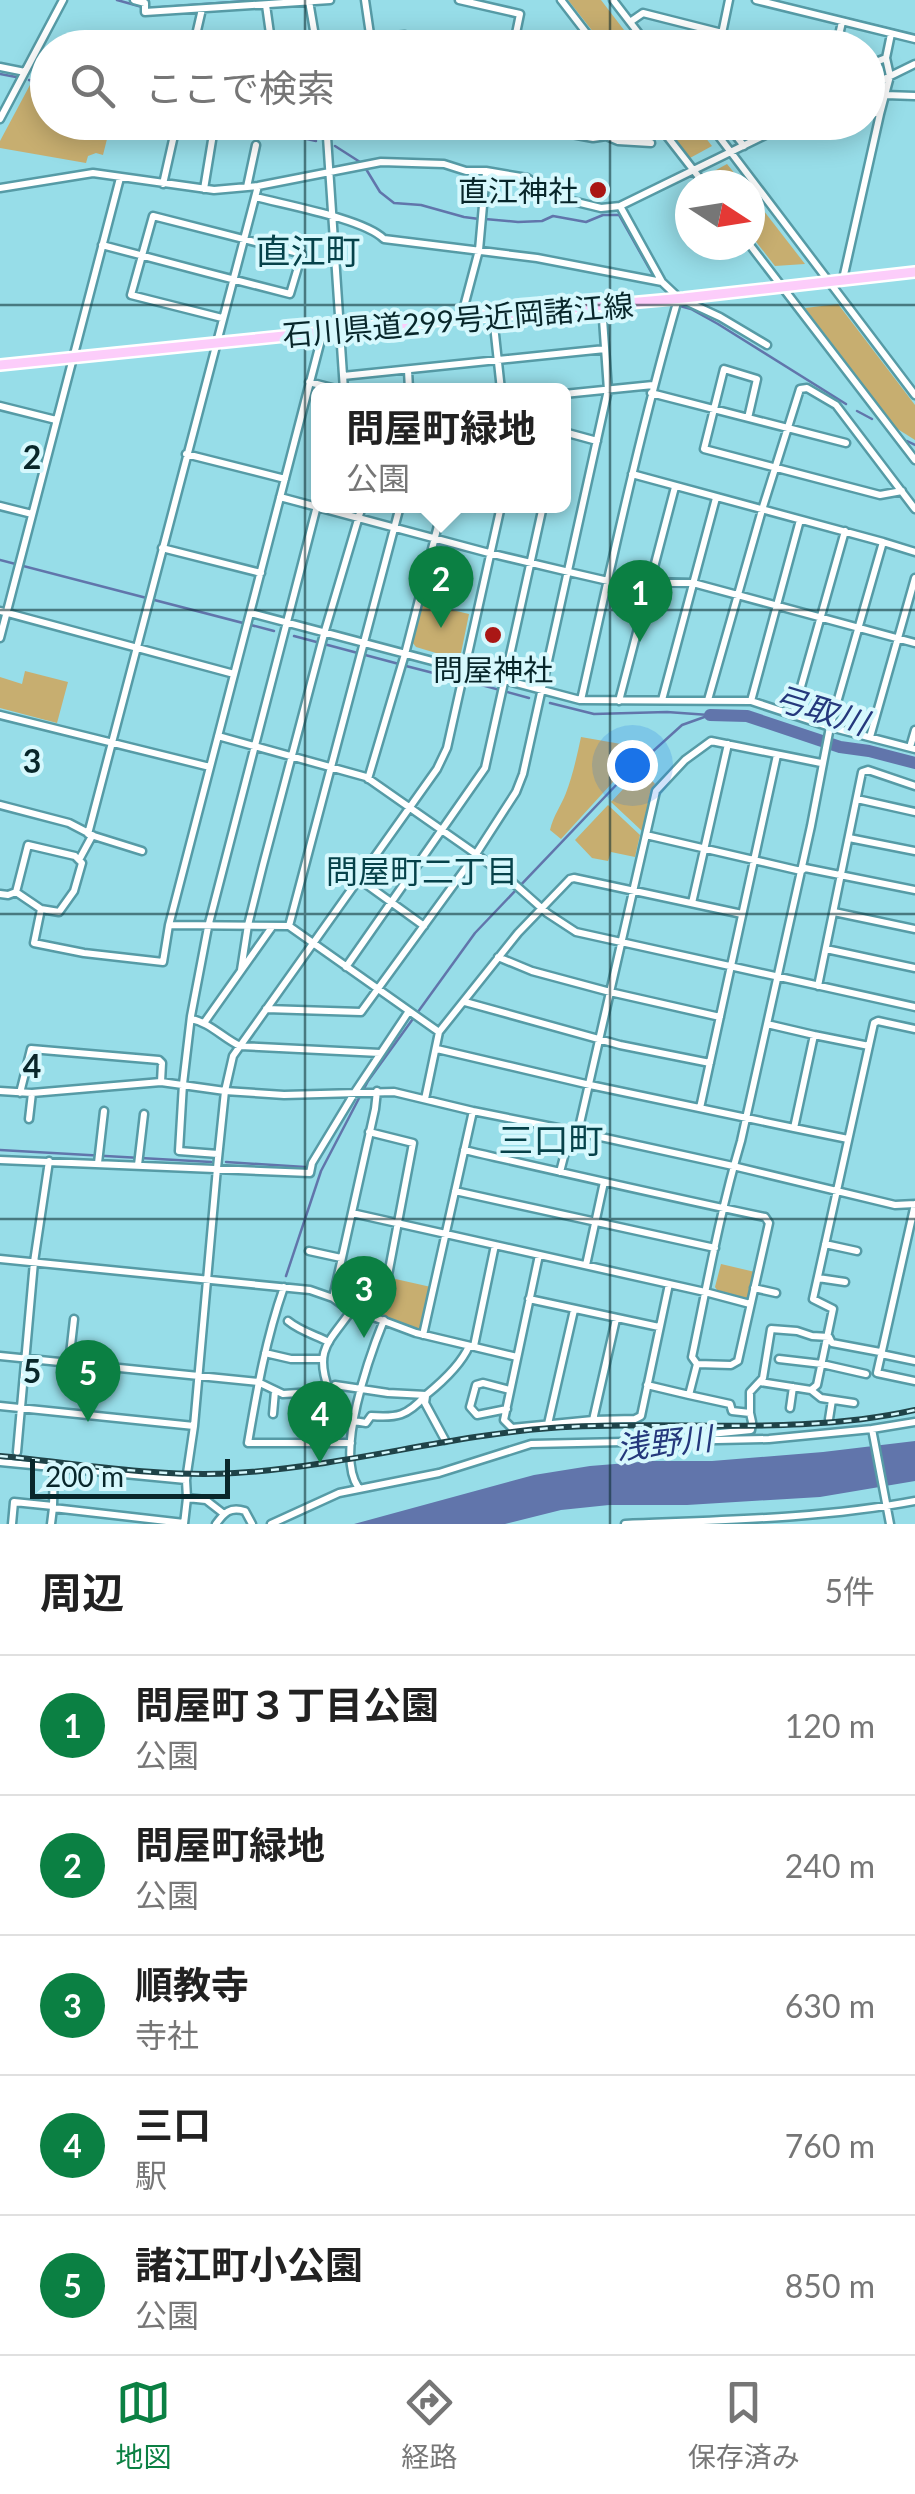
<!DOCTYPE html>
<html lang="ja">
<head>
<meta charset="utf-8">
<style>
  body { margin:0; font-family:Lato,"Noto Sans JP",sans-serif; background:#f6f6f6; color:#222 }
  .compass { position:absolute; left:675px; top:170px; width:90px; height:90px; border-radius:50%; background:#fff; box-shadow:0 5px 25px #0003; rotate:102deg }
  .scale { position:absolute; left:30px; bottom:25px; width:200px; box-sizing:border-box; padding-left:10px; border:5px solid #08262a; border-top:0; font-size:28px; line-height:35px; white-space:nowrap; color:#08262a; -webkit-text-stroke:8px #d6f8fd; paint-order:stroke }
  .you { position:absolute; left:632px; top:765px; width:35px; height:35px; margin:-25px; border:8px solid #fff; border-radius:50%; background:#1a73e8; box-shadow:0 0 0 15px #1a73e833 }
  .badge { display:grid; place-items:center; width:65px; height:65px; border-radius:50%; background:#0b8043; color:#fff; font-size:32px; font-weight:700 }
  .pin { position:absolute; translate:-50% -82px; filter:drop-shadow(0 2px 5px #0008) }
  .pin::after { content:''; position:absolute; top:52px; width:35px; height:30px; background:inherit; clip-path:polygon(0 0,100% 0,50% 100%) }
  .popup { position:absolute; left:311px; top:383px; width:260px; height:130px; box-sizing:border-box; display:grid; place-content:center; border-radius:15px; background:#fff; filter:drop-shadow(0 2px 8px #0005); font-size:32px; white-space:nowrap; color:#767676 }
  .popup b { font-size:38px; color:#222 }
  .popup::after { content:''; position:absolute; left:50%; top:100%; margin-left:-20px; border:20px solid transparent; border-top-color:#fff }
  .list { margin:0; padding:0; list-style:none }
  h2 { display:flex; justify-content:space-between; align-items:center; height:130px; margin:0; padding:0 40px; font-size:42px }
  h2 small { font-size:32px; font-weight:400; color:#767676 }
  .list li { display:grid; grid-template-columns:65px 1fr auto; gap:30px; align-items:center; box-sizing:border-box; height:140px; padding:0 40px; border-top:2px solid #e0e0e0 }
  .list b { display:block; font-size:38px; white-space:nowrap }
  .list p { margin:0; font-size:32px; white-space:nowrap; color:#767676 }
  .list em { font-size:32px; font-style:normal; color:#767676 }
  .icon { flex:none; width:55px; height:55px; fill:none; stroke:currentColor; stroke-width:2; stroke-linecap:round; stroke-linejoin:round }
  .map { position:relative; flex:none; width:915px; height:1524px; overflow:hidden }
  .search { position:absolute; background:#fff; box-shadow:0 5px 25px #0003; left:30px; right:30px; top:30px; height:110px; display:flex; align-items:center; gap:25px; box-sizing:border-box; padding:0 35px; border-radius:55px; color:#767676; font-size:38px }
  .sheet { height:830px; background:#fff }
  nav { display:flex; justify-content:space-around; align-items:center; box-sizing:border-box; height:140px; border-top:2px solid #e0e0e0; background:#fff; font-size:28px; color:#767676 }
  nav a { display:grid; justify-items:center; gap:5px }
  nav .on { color:#0b8043 }
  .map>svg:first-child { display:block }
  .green { fill:#c7ae70 }
  .water { fill:#6175ab }
  .lines { fill:none; stroke-linecap:round; stroke-linejoin:round }
  .stream { stroke:#6175ab; stroke-width:2.5 }
  .river { stroke:#6175ab; stroke-width:12 }
  .minor-casing { stroke:#569ba6; stroke-width:11 }
  .major-casing { stroke:#fff; stroke-width:14 }
  .minor { stroke:#fff; stroke-width:6 }
  .major { stroke:#fccdfa; stroke-width:9 }
  .rail-casing { stroke:#1f4348; stroke-width:6 }
  .rail { stroke:#d6f8fd; stroke-width:2.5; stroke-dasharray:8; stroke-linecap:butt }
  .grid { fill:none; stroke:#08262a; stroke-width:2.5; stroke-opacity:0.55 }
  .poi-dot { fill:#aa1715; stroke:#d6f8fd; stroke-width:4 }
  .labels { text-anchor:middle; dominant-baseline:central; stroke-width:8; stroke-linejoin:round; paint-order:stroke }
  .poi-label { font-size:30px; fill:#08262a; stroke:#d6f8fd; text-anchor:end }
  .street-label { font-size:30px; fill:#08262a; stroke:#d6f8fd }
  .water-label { font-size:32px; font-style:italic; fill:#25387c; stroke:#d6f8fd }
  .neighbourhood-label { font-size:32px; fill:#06424a; stroke:#d6f8fd }
  .quarter-label { font-size:35px; fill:#06424a; stroke:#d6f8fd }
  .grid-label { font-size:32px; text-anchor:middle; font-weight:bold; fill:#08262a; stroke:#d6f8fd; stroke-width:8; stroke-linejoin:round; paint-order:stroke }
</style>
</head>
<body>
<div class="map">
<svg width="915" height="1524" viewBox="0 0 915 1524">
  <rect width="100%" height="100%" fill="#97dde8"/>
  <path class="green" d="M 568,0 L 601,0 L 637,47 L 605,47 Z
    M 31,83 L 47,87 L 48,122 L 111,123 L 103,155 L 96,153 L 88,156 L 86,163 L 0,148 L 0,141 Z
    M 662,123 L 694,123 L 712,146 L 690,158 Z
    M 727,164 L 744,185 L 715,185 L 707,175 Z
    M 750,193 L 805,264 L 775,266 L 750,234 Z
    M 838,304 L 915,405 L 915,440 L 896,428 L 805,308 Z
    M 423,603 L 469,614 L 460,658 L 456,659 L 416,647 L 412,642 Z
    M 25,671 L 68,682 L 57,723 L 0,708 L 0,677 L 22,684 Z
    M 581,737 L 644,748 L 561,839 L 550,830 C 553,816 561,806 566,793 C 573,774 577,756 581,737 Z
    M 642,769 L 655,784 L 651,789 L 642,831 L 611,802 Z
    M 608,805 L 640,835 L 635,857 L 611,852 L 608,861 L 592,858 L 575,840 Z
    M 721,1264 L 755,1272 L 750,1296 L 746,1298 L 717,1290 L 715,1287 Z
    M 391,1278 L 431,1287 L 422,1330 L 368,1313 L 368,1308 L 387,1294 Z"/>
  <path class="water" d="M 915,1441 L 915,1481 L 820,1497 L 687,1505 L 609,1505 L 561,1510 L 505,1524 L 354,1524 L 534,1475 L 590,1466 L 652,1461 L 712,1461 L 823,1452 Z"/>
  <g class="lines">
    <path class="stream" d="M 117,0 L 142,7
      M 771,0 L 915,35
      M 149,8 L 261,0
      M 0,74 L 16,77
      M 29,80 L 48,84
      M 229,122 L 316,141
      M 335,146 L 360,162
      M 366,169 L 380,192 L 394,203 L 421,205 L 464,217 L 479,219
      M 485,219 L 518,222 L 542,221 L 553,216 L 586,222 L 603,215 L 619,215 L 654,277
      M 680,306 L 691,309 L 718,324 L 846,404
      M 857,411 L 872,419
      M 907,441 L 915,445
      M 0,560 L 274,631
      M 294,636 L 399,664
      M 406,666 L 449,677
      M 474,683 L 529,698
      M 550,703 L 594,714 L 667,712 L 709,715
      M 0,1150 L 211,1162
      M 226,1162 L 305,1167
      M 286,1276 L 321,1171 L 368,1081 L 475,933 L 620,781 L 682,725 L 710,715"/>
    <path class="river" d="M 710,715 L 747,716 L 840,747 L 869,751 L 915,763"/>
    <defs>
      <path id="minor" d="M 134,0 L 145,3 L 145,12 L 330,0
        M 365,0 L 372,48
        M 459,0 L 520,14 L 513,48
        M 561,0 L 598,48
        M 613,0 L 650,48
        M 756,0 L 915,39
        M 309,1 L 317,48
        M 266,5 L 272,48
        M 202,9 L 196,35 L 248,48
        M 630,22 L 643,13 L 722,33
        M 371,38 L 405,35 L 463,48
        M 719,48 L 729,0
        M 836,48 L 842,22
        M 868,65 L 886,58
        M 0,67 L 25,72
        M 868,87 L 915,64
        M 885,95 L 915,96
        M 880,114 L 890,76 L 886,58 L 891,34
        M 0,119 L 63,0
        M 326,122 L 344,390
        M 527,122 L 545,129 L 593,138 L 606,136 L 618,141 L 651,143
        M 656,122 L 705,185
        M 708,122 L 915,395
        M 725,122 L 744,146
        M 163,184 L 177,122
        M 247,187 L 256,145
        M 0,188 L 93,173 L 214,190 L 258,186 L 381,162 L 444,164 L 466,171 L 486,171 L 527,178 L 560,198 L 601,208 L 620,206 L 792,122
        M 204,189 L 215,122
        M 256,197 C 286,205 364,219 384,239 L 537,258 L 662,282
        M 620,206 L 662,282 L 679,298 L 720,317 L 767,345
        M 102,245 C 165,262 227,278 290,294 L 302,254 L 153,216 L 131,295 L 222,318
        M 750,245 L 915,460
        M 843,279 L 880,114 L 868,111
        M 493,316 L 501,390
        M 461,318 L 479,250 L 486,172
        M 408,370 L 409,390
        M 343,376 L 605,349
        M 309,382 L 340,390
        M 651,393 L 846,443
        M 564,394 L 653,385
        M 0,406 L 56,420
        M 748,418 L 757,379 L 724,369 L 704,449 L 880,495 L 902,491
        M 564,432 L 597,441
        M 186,454 L 285,479
        M 280,497 L 489,553 L 569,572 L 608,581 L 693,583 L 915,643
        M 0,506 L 32,514
        M 883,542 L 915,552
        M 162,548 L 261,573
        M 0,611 L 234,674
        M 251,613 L 580,700 L 751,701 L 830,727 L 915,749
        M 0,638 L 120,178
        M 581,700 C 611,566 640,431 678,299
        M 662,700 L 716,498
        M 708,700 L 762,510 L 800,389 L 807,388 L 836,405 L 915,509
        M 619,701 L 675,487
        M 751,701 L 800,520
        M 0,715 L 210,767
        M 793,715 L 845,531
        M 218,736 L 366,777 L 476,854 L 510,880 L 547,913 L 576,932 L 915,1007
        M 870,737 L 915,578
        M 910,747 L 915,730
        M 368,779 L 405,654 L 443,506
        M 857,799 L 915,812
        M 0,805 L 69,823 L 94,836 L 142,851
        M 88,834 L 258,186
        M 646,835 L 801,871 L 805,868 L 915,890
        M 849,838 L 915,851
        M 79,860 L 92,836
        M 359,879 L 424,926
        M 16,892 L 28,845 L 75,856 L 82,863 L 74,891 L 59,912 L 41,909
        M 0,894 L 8,895 L 16,892 L 41,909 L 34,943 L 84,953 L 163,962 L 169,925 L 323,332
        M 692,903 L 728,744
        M 834,912 L 915,929
        M 169,925 L 289,926 L 439,1032
        M 289,926 L 400,506
        M 826,949 L 915,968
        M 498,957 L 532,971 L 610,992 L 720,1017
        M 346,967 L 485,768 L 543,506
        M 241,970 L 248,925 L 263,865 L 324,634 L 362,506
        M 818,986 L 862,772 L 868,770 L 915,786
        M 465,1002 L 620,1045 L 710,1063
        M 266,1009 L 361,1012 L 476,854 L 516,792 L 523,774 L 608,390 L 602,305
        M 191,1019 C 209,1022 223,1038 240,1046 L 380,1053
        M 204,1023 L 272,927
        M 814,1035 L 869,1046
        M 437,1049 L 590,1085 L 794,1128 L 814,1035 L 767,1024
        M 0,1091 L 32,1093 L 161,1082 L 225,1091 L 284,1095 L 394,1092 L 473,1111 L 578,1132 L 733,1166 L 895,1205 L 915,1204
        M 20,1093 L 31,1049 L 159,1060 L 162,1063 L 161,1082
        M 425,1099 L 439,1032 L 518,933 L 570,879 L 574,878 L 742,914
        M 700,1108 L 777,755
        M 29,1119 L 32,1093
        M 794,1128 L 848,1139
        M 464,1150 C 565,1173 665,1196 765,1217 L 769,1223 L 738,1361 L 731,1365 L 697,1364 L 692,1357 C 707,1285 720,1212 741,1141 L 811,826 L 830,727 L 883,542 L 632,474
        M 218,1154 L 179,1151 L 183,1084 L 191,1016 L 208,927 L 318,502
        M 0,1160 L 310,1173 L 312,1163 L 355,1092 L 409,1011
        M 98,1163 L 104,1111
        M 138,1165 L 144,1114
        M 560,1172 L 568,1141 L 578,1132 L 656,791 L 685,760 L 711,741 L 821,763
        M 455,1191 L 715,1248
        M 915,1204 L 877,1373 L 915,1381
        M 352,1213 L 705,1292 L 750,1304
        M 825,1244 L 857,1251
        M 309,1251 L 341,1258
        M 539,1255 L 504,1420 L 512,1428 L 593,1420 L 635,1419 L 641,1416 L 669,1284
        M 0,1259 L 310,1290 L 333,1298 L 351,1311 L 368,1315 L 416,1333 L 517,1357
        M 586,1265 L 604,1182
        M 818,1278 L 845,1282
        M 284,1287 C 266,1338 257,1390 248,1443 L 351,1443
        M 754,1288 L 776,1293
        M 333,1298 L 375,1109 L 377,1091
        M 529,1299 L 659,1327
        M 359,1312 L 385,1291 L 413,1143 L 369,1132
        M 288,1321 C 300,1331 315,1335 329,1342
        M 423,1335 L 473,1111
        M 474,1346 L 495,1245
        M 265,1353 L 291,1359 L 321,1359
        M 881,1354 L 915,1361
        M 0,1356 L 258,1382 L 283,1394 L 330,1391 L 335,1385 L 388,1393 L 426,1395 C 442,1382 461,1365 469,1346
        M 779,1359 L 822,1364 L 866,1374
        M 69,1363 L 74,1319
        M 760,1382 L 811,1390 L 817,1385 L 833,1309 L 813,1299 L 874,1023 L 878,1021 L 915,1029
        M 647,1385 L 689,1395 L 697,1364
        M 329,1390 C 314,1350 329,1342 351,1311
        M 811,1390 L 821,1398 L 854,1403
        M 689,1395 L 730,1404 L 732,1411 L 750,1413 L 750,1392 L 763,1378 L 771,1329 L 797,1331 L 812,1336 L 829,1337 L 832,1343 L 880,1352
        M 426,1396 L 425,1403 L 445,1440
        M 0,1406 L 194,1426
        M 790,1408 L 793,1387
        M 507,1409 L 477,1415 L 470,1407 L 476,1385 L 483,1383 L 510,1390
        M 273,1414 L 275,1391
        M 829,1419 L 832,1400
        M 593,1420 L 616,1319
        M 354,1421 L 366,1423 L 371,1416 C 397,1418 407,1416 425,1396
        M 548,1424 L 574,1310
        M 872,1429 L 890,1524
        M 690,1436 L 751,1430 L 752,1422 L 750,1413
        M 17,1452 L 34,1262 L 49,1161
        M 0,1462 L 186,1480
        M 358,1487 C 335,1453 369,1357 384,1320
        M 187,1498 L 206,1500 L 224,1514
        M 53,1506 L 54,1467
        M 12,1524 L 14,1502 L 53,1506
        M 51,1524 L 53,1508 L 184,1523
        M 184,1524 L 187,1498 L 186,1480 L 194,1426 L 217,1168 L 225,1091 L 233,1056 L 437,769 L 447,748 L 501,506
        M 216,1524 C 224,1513 230,1506 245,1511 L 252,1524
        M 271,1524 L 339,1493 L 439,1473 L 531,1444 L 769,1439 L 872,1429 L 915,1422
        M 625,1524 C 722,1520 820,1519 915,1501"/>
      <path id="major" d="M 0,365 L 461,318 L 684,298 L 915,272"/>
    </defs>
    <use href="#minor" class="minor-casing"/>
    <use href="#major" class="major-casing"/>
    <use href="#minor" class="minor"/>
    <use href="#major" class="major"/>
    <defs>
      <path id="rail" d="M 0,1456 C 75,1463 161,1478 235,1473 C 341,1467 445,1436 551,1428 C 673,1419 794,1437 915,1410"/>
    </defs>
    <use href="#rail" class="rail-casing"/>
    <use href="#rail" class="rail"/>
  </g>
  <path class="grid" d="M 305,0 L 305,48M 610,0 L 610,48M 305,122 L 305,1524M 610,122 L 610,1524M 0,305 L 915,305M 0,610 L 915,610M 0,914 L 915,914M 0,1219 L 915,1219"/>
  <g class="poi-dot">
    <circle cx="598" cy="190" r="10"/>
    <circle cx="493" cy="635" r="10"/>
  </g>
  <g class="labels">
    <g class="poi-label">
      <text x="578" y="190">直江神社</text>
      <text x="493" y="669" text-anchor="middle">問屋神社</text>
    </g>
    <g class="street-label">
      <text transform="translate(458 319) rotate(-5)">石川県道299号近岡諸江線</text>
    </g>
    <g class="water-label">
      <text transform="translate(821 709) rotate(17)">弓取川</text>
      <text transform="translate(664 1442) rotate(-6)">浅野川</text>
    </g>
    <g class="neighbourhood-label">
      <text x="422" y="870">問屋町二丁目</text>
    </g>
    <g class="quarter-label">
      <text x="308" y="250">直江町</text>
      <text x="551" y="1139">三口町</text>
    </g>
  </g>
  <g class="grid-label">
    <text x="32" y="469">2</text>
    <text x="32" y="773">3</text>
    <text x="32" y="1078">4</text>
    <text x="32" y="1383">5</text>
  </g>
</svg>
<svg class="compass" viewBox="-18 -18 36 36"><path d="M0-13l5 13h-10z" fill="#e53935"/><path d="M0 13l5-13h-10z" fill="#767676"/></svg>
<div class="scale">200 m</div>
<div class="you"></div>
<div class="pin badge" style="left:640px;top:642px">1</div>
<div class="pin badge" style="left:441px;top:628px">2</div>
<div class="popup"><b>問屋町緑地</b>公園</div>
<div class="pin badge" style="left:364px;top:1338px">3</div>
<div class="pin badge" style="left:320px;top:1463px">4</div>
<div class="pin badge" style="left:88px;top:1422px">5</div>
<div class="search"><svg class="icon" aria-label="search" viewBox="0 0 24 24"><circle cx="10" cy="10" r="6"/><path d="M15 15l6 6"/></svg>ここで検索</div>
</div>
<section class="sheet">
<h2>周辺<small>5件</small></h2>
<ul class="list">
<li><span class="badge">1</span><div><b>問屋町３丁目公園</b><p>公園</p></div><em>120 m</em></li>
<li><span class="badge">2</span><div><b>問屋町緑地</b><p>公園</p></div><em>240 m</em></li>
<li><span class="badge">3</span><div><b>順教寺</b><p>寺社</p></div><em>630 m</em></li>
<li><span class="badge">4</span><div><b>三口</b><p>駅</p></div><em>760 m</em></li>
<li><span class="badge">5</span><div><b>諸江町小公園</b><p>公園</p></div><em>850 m</em></li>
</ul>
</section>
<nav>
<a class="on"><svg class="icon" aria-label="map" viewBox="0 0 24 24"><path d="M3 6l6-2 6 2 6-2v14l-6 2-6-2-6 2zM9 4v14M15 6v14"/></svg>地図</a>
<a><svg class="icon" aria-label="directions" viewBox="0 0 24 24"><path d="M12 3l9 9-9 9-9-9zM9 14v-3h6M13 9l2 2-2 2"/></svg>経路</a>
<a><svg class="icon" aria-label="saved" viewBox="0 0 24 24"><path d="M7 4h10v16l-5-4-5 4z"/></svg>保存済み</a>
</nav>
</body>
</html>
